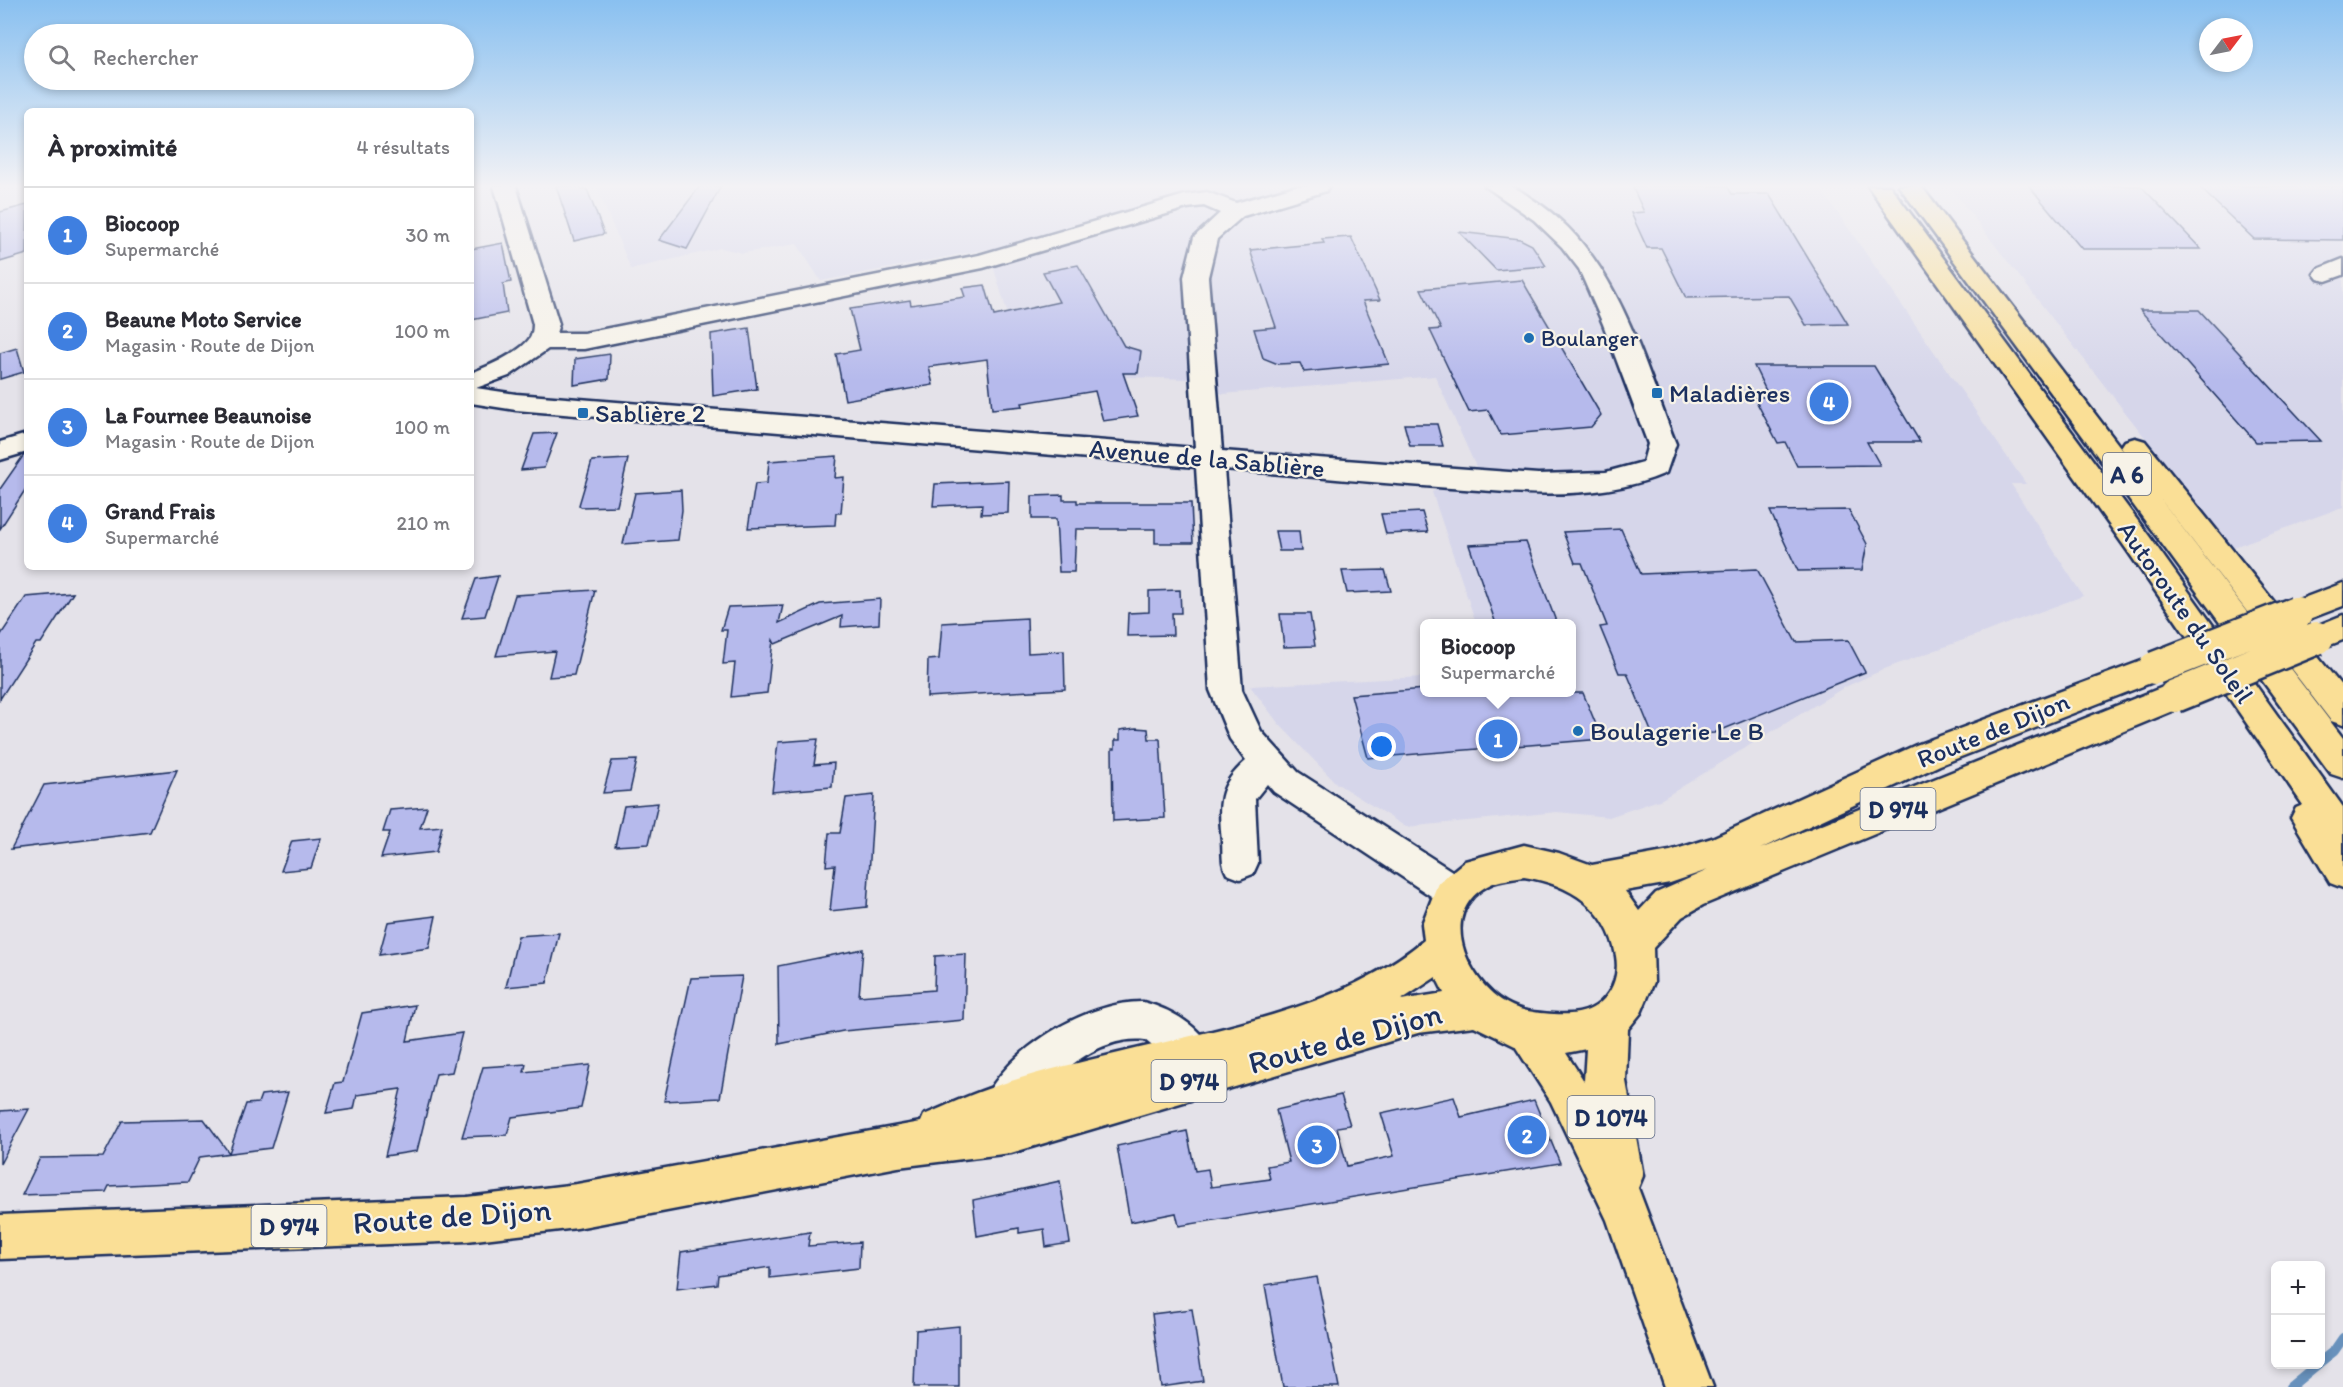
<!DOCTYPE html>
<html lang="fr">
<head>
<meta charset="utf-8">
<style>
  body { margin:0; font-family:Itim,sans-serif; background:#f7f7f7; color:#2b2b33 }
  .controls { position:absolute; right:18px; bottom:18px; display:grid; overflow:hidden; border-radius:9px; box-shadow:0 3px 9px #0003 }
  .controls button { width:54px; height:54px; display:grid; place-items:center; padding:0; border:0; border-bottom:2px solid #e1e1e2; background:#fff; color:#2b2b33; font:30px sans-serif }
  .compass { position:absolute; left:2199px; top:18px; width:54px; height:54px; border-radius:50%; background:#fff; box-shadow:0 3px 9px #0003; rotate:58deg }
  .you { position:absolute; left:1382px; top:747px; width:21px; height:21px; margin:-15px; border:4px solid #fff; border-radius:50%; background:#1a73e8; box-shadow:0 0 0 9px #1a73e833 }
  .badge { display:grid; place-items:center; width:39px; height:39px; border-radius:50%; background:#0b8043; color:#fff; font-size:20px; font-weight:700 }
  .pin { position:absolute; translate:-50% -50%; border:3px solid #fff; box-shadow:0 2px 6px #0006 }
  .popup { position:absolute; left:1420px; top:619px; width:156px; height:78px; box-sizing:border-box; display:grid; place-content:center; border-radius:9px; background:#fff; filter:drop-shadow(0 2px 4px #0005); font-size:20px; white-space:nowrap; color:#7c7c81 }
  .popup b { font-size:22px; color:#2b2b33 }
  .popup::after { content:''; position:absolute; left:50%; top:100%; margin-left:-12px; border:12px solid transparent; border-top-color:#fff }
  .list { margin:0; padding:0; list-style:none }
  h2 { display:flex; justify-content:space-between; align-items:center; height:78px; margin:0; padding:0 24px; font-size:26px }
  h2 small { font-size:20px; font-weight:400; color:#7c7c81 }
  .list li { display:grid; grid-template-columns:39px 1fr auto; gap:18px; align-items:center; box-sizing:border-box; height:96px; padding:0 24px; border-top:2px solid #e1e1e2 }
  .list b { display:block; font-size:22px; white-space:nowrap }
  .list p { margin:0; font-size:20px; white-space:nowrap; color:#7c7c81 }
  .list em { font-size:20px; font-style:normal; color:#7c7c81 }
  .icon { flex:none; width:33px; height:33px; fill:none; stroke:currentColor; stroke-width:2; stroke-linecap:round; stroke-linejoin:round }
  .map { position:relative; flex:none; width:2343px; height:1387px; overflow:hidden }
  .search { position:absolute; background:#fff; box-shadow:0 3px 9px #0003; left:24px; top:24px; width:450px; height:66px; display:flex; align-items:center; gap:15px; box-sizing:border-box; padding:0 21px; border-radius:33px; color:#7c7c81; font-size:22px }
  .panel { position:absolute; background:#fff; box-shadow:0 3px 9px #0003; left:24px; top:108px; width:450px; height:462px; border-radius:9px }
  .map>svg:first-child { display:block }
  .built { fill:#d6d6ea }
  .lines { fill:none; stroke-linecap:round; stroke-linejoin:round }
  .stream { stroke:#6891bc; stroke-width:10 }
  .building { fill:#b6baec; stroke:#1b2f5e; stroke-width:1.5 }
  .minor-casing { stroke:#1b2f5e; stroke-width:5 }
  .major-casing { stroke:#1b2f5e; stroke-width:5 }
  .highway-casing { stroke:#1b2f5e; stroke-width:5 }
  .minor { fill:#f7f3e8; fill-rule:evenodd }
  .major { fill:#fadf96; fill-rule:evenodd }
  .highway { fill:#fadf96; fill-rule:evenodd }
  .major-bridge-casing { stroke:#1b2f5e; stroke-width:37; stroke-linecap:butt }
  .major-bridge { stroke:#fadf96; stroke-width:32 }
  .poi-dot { fill:#1f6fb2; stroke:#f7f3e8; stroke-width:2 }
  .labels { text-anchor:middle; dominant-baseline:central; stroke-width:4.5; stroke-linejoin:round; paint-order:stroke }
  .far-poi-label { font-size:22px; fill:#1b2f5e; stroke:#f7f3e8; text-anchor:start }
  .shield { fill:#f7f3e8; stroke:#5d6a87; stroke-width:1.5 }
  .shield-label { font-size:24px; font-weight:bold; fill:#1b2f5e }
  .poi-label { font-size:26px; fill:#1b2f5e; stroke:#f7f3e8; text-anchor:start }
  .street-label { font-size:26px; fill:#1b2f5e; stroke:#f7f3e8 }
  .near-street-label { font-size:32px; fill:#1b2f5e; stroke:#f7f3e8 }
</style>
</head>
<body>
<div class="map">
<svg width="2343" height="1387" viewBox="0 0 2343 1387">
  <rect width="100%" height="100%" fill="#e4e2e9"/>
  <filter id="ink" filterUnits="userSpaceOnUse"><feTurbulence type="fractalNoise" baseFrequency=".0167" numOctaves="2"/><feDisplacementMap in="SourceGraphic" scale="12" xChannelSelector="R" yChannelSelector="G"/><feConvolveMatrix kernelMatrix="1 2 1 2 8 2 1 2 1" color-interpolation-filters="sRGB"/></filter>
  <g filter="url(#ink)">
    <path class="built" d="M 596,186 L 1819,186 L 2026,484 L 2011,484 L 2083,596 L 1887,668 L 1843,688 L 1662,799 L 1609,817 L 1557,812 L 1406,827 L 1336,783 L 1279,724 L 1250,686 L 1424,677 L 1424,692 L 1571,692 L 1571,624 L 1476,623 L 1432,492 L 1476,467 L 1435,376 L 1223,394 L 1188,379 L 1069,375 L 1018,348 L 988,249 L 821,281 L 797,244 L 743,253 L 721,248 L 631,269 Z
      M 1949,186 L 2343,186 L 2343,507 L 2231,548 Z"/>
    <g class="lines">
      <path class="stream" d="M 2320,1362 L 2334,1351 L 2343,1338
        M 2290,1387 L 2318,1364"/>
    </g>
    <path class="building" d="M 556,186 L 580,186 L 582,190 L 587,189 L 604,234 L 574,241 Z
      M 700,186 L 721,186 L 687,249 L 659,240 Z
      M 1632,186 L 1727,186 L 1732,194 L 1769,194 L 1848,324 L 1806,325 L 1789,296 L 1686,298 L 1661,248 L 1647,248 L 1631,213 L 1644,212 Z
      M 2029,186 L 2141,186 L 2201,249 L 2082,249 Z
      M 2198,186 L 2343,186 L 2343,240 L 2254,239 Z
      M 27,205 L 27,254 L 0,262 L 0,212 Z
      M 1459,232 L 1520,239 L 1532,245 L 1546,266 L 1496,270 Z
      M 1351,237 L 1380,300 L 1363,301 L 1389,364 L 1304,372 L 1300,363 L 1278,364 L 1263,358 L 1254,329 L 1276,327 L 1250,250 L 1324,243 L 1322,239 Z
      M 503,243 L 511,282 L 503,284 L 507,313 L 471,320 L 471,249 Z
      M 1078,265 L 1124,346 L 1141,351 L 1138,373 L 1123,373 L 1138,416 L 1103,421 L 1095,391 L 1022,403 L 1023,406 L 992,409 L 987,359 L 929,367 L 933,385 L 845,400 L 836,354 L 860,350 L 850,309 L 910,300 L 911,305 L 965,297 L 962,288 L 985,285 L 994,316 L 1059,302 L 1043,272 Z
      M 1522,280 L 1601,415 L 1591,427 L 1501,435 L 1488,410 L 1469,412 L 1430,330 L 1441,329 L 1421,289 Z
      M 2140,310 L 2199,310 L 2321,441 L 2256,442 Z
      M 749,328 L 757,389 L 713,396 L 711,334 Z
      M 17,348 L 24,372 L 0,379 L 0,353 Z
      M 610,354 L 609,379 L 574,385 L 575,359 Z
      M 1754,366 L 1874,366 L 1920,442 L 1867,442 L 1880,465 L 1797,466 L 1785,442 L 1778,443 L 1754,397 L 1769,397 Z
      M 1404,424 L 1437,424 L 1443,446 L 1410,446 Z
      M 557,433 L 544,468 L 521,470 L 534,434 Z
      M 27,454 L 27,487 L 0,529 L 0,489 L 23,456 Z
      M 837,456 L 835,478 L 844,477 L 841,513 L 836,513 L 835,525 L 748,528 L 755,484 L 767,483 L 769,461 Z
      M 628,459 L 617,506 L 581,507 L 579,505 L 592,461 Z
      M 1009,481 L 1008,513 L 981,514 L 982,504 L 933,506 L 935,484 Z
      M 681,490 L 682,510 L 678,540 L 623,544 L 635,493 Z
      M 1063,495 L 1063,500 L 1077,500 L 1077,503 L 1191,503 L 1193,543 L 1155,543 L 1155,529 L 1076,529 L 1074,572 L 1059,572 L 1056,519 L 1032,519 L 1032,496 Z
      M 1849,510 L 1867,544 L 1862,570 L 1798,571 L 1770,511 Z
      M 1422,512 L 1428,532 L 1386,534 L 1381,514 Z
      M 1621,529 L 1641,574 L 1757,569 L 1796,642 L 1848,640 L 1865,672 L 1714,733 L 1653,736 L 1627,673 L 1619,673 L 1600,627 L 1607,626 L 1582,563 L 1575,563 L 1563,532 Z
      M 1275,531 L 1299,531 L 1301,551 L 1279,551 Z
      M 1526,542 L 1557,624 L 1496,624 L 1469,545 Z
      M 1385,570 L 1391,591 L 1347,593 L 1342,571 Z
      M 498,576 L 485,616 L 462,618 L 476,579 Z
      M 595,590 L 574,675 L 549,677 L 555,651 L 496,656 L 515,595 Z
      M 1180,590 L 1181,613 L 1172,613 L 1173,635 L 1127,636 L 1128,613 L 1149,612 L 1149,591 Z
      M 73,593 L 41,643 L 36,643 L 0,699 L 0,636 L 26,597 Z
      M 880,599 L 879,624 L 841,627 L 842,616 L 775,644 L 773,640 L 767,693 L 731,697 L 735,663 L 723,664 L 727,630 L 721,630 L 728,607 L 783,605 L 779,623 L 820,604 Z
      M 1280,614 L 1310,614 L 1315,646 L 1284,647 Z
      M 1027,618 L 1028,653 L 1064,651 L 1065,689 L 927,697 L 928,660 L 939,659 L 942,623 Z
      M 1425,689 L 1425,693 L 1583,693 L 1602,739 L 1368,758 L 1351,695 Z
      M 1136,728 L 1148,729 L 1149,739 L 1160,739 L 1165,818 L 1113,821 L 1112,749 L 1115,749 L 1115,740 L 1120,740 L 1120,730 Z
      M 818,739 L 814,765 L 834,763 L 832,787 L 772,792 L 778,742 Z
      M 637,760 L 630,791 L 603,793 L 612,761 Z
      M 177,770 L 150,832 L 11,849 L 44,785 Z
      M 874,795 L 867,907 L 830,911 L 835,865 L 826,866 L 829,833 L 840,833 L 846,798 Z
      M 658,803 L 649,844 L 615,846 L 624,806 Z
      M 427,807 L 420,828 L 442,826 L 436,852 L 381,858 L 390,832 L 383,832 L 390,810 Z
      M 321,838 L 311,868 L 281,871 L 292,841 Z
      M 436,916 L 429,948 L 379,955 L 388,922 Z
      M 559,933 L 547,983 L 506,987 L 518,936 Z
      M 863,949 L 859,996 L 934,990 L 935,956 L 966,954 L 964,1020 L 843,1031 L 779,1044 L 778,966 Z
      M 742,976 L 720,1098 L 664,1101 L 691,978 Z
      M 415,1005 L 407,1041 L 462,1033 L 452,1072 L 436,1074 L 417,1151 L 385,1156 L 401,1089 L 357,1095 L 354,1109 L 326,1113 L 335,1083 L 343,1082 L 362,1013 Z
      M 526,1064 L 524,1072 L 590,1065 L 581,1108 L 512,1117 L 507,1135 L 462,1137 L 483,1067 Z
      M 288,1092 L 271,1148 L 200,1157 L 188,1182 L 109,1186 L 106,1192 L 22,1195 L 40,1158 L 103,1157 L 122,1121 L 204,1119 L 229,1153 L 246,1104 L 258,1103 L 261,1095 Z
      M 1341,1095 L 1350,1125 L 1337,1127 L 1347,1166 L 1394,1156 L 1381,1113 L 1454,1097 L 1461,1117 L 1534,1100 L 1560,1163 L 1179,1226 L 1176,1213 L 1130,1222 L 1117,1146 L 1187,1131 L 1195,1171 L 1208,1169 L 1211,1187 L 1270,1179 L 1267,1166 L 1289,1162 L 1276,1110 Z
      M 29,1109 L 0,1164 L 0,1111 Z
      M 1060,1181 L 1070,1243 L 1046,1247 L 1044,1229 L 1019,1233 L 1019,1228 L 977,1236 L 973,1200 Z
      M 810,1232 L 808,1246 L 860,1242 L 859,1268 L 770,1278 L 770,1267 L 718,1275 L 717,1284 L 677,1289 L 681,1252 Z
      M 1317,1277 L 1339,1387 L 1283,1387 L 1265,1285 Z
      M 1192,1309 L 1203,1381 L 1161,1387 L 1152,1314 Z
      M 959,1326 L 959,1387 L 914,1387 L 916,1330 Z"/>
    <g class="lines">
      <defs>
        <path id="minor" d="M 494,186 L 516,186 L 559,324 L 556,333 L 584,333 L 979,255 L 1185,195 L 1207,192 L 1236,203 L 1295,186 L 1329,186 L 1326,191 L 1243,216 L 1217,239 L 1208,277 L 1222,451 L 1538,474 L 1606,472 L 1643,462 L 1648,444 L 1603,324 L 1579,269 L 1562,247 L 1534,220 L 1485,186 C 1493,186 1505,184 1512,187 C 1519,189 1526,195 1532,199 C 1616,251 1641,357 1676,444 L 1666,473 C 1594,504 1513,492 1437,487 C 1366,482 1295,475 1224,469 L 1242,690 L 1261,731 L 1298,772 L 1466,880 L 1472,891 L 1466,902 L 1453,907 L 1440,902 L 1274,792 L 1267,784 L 1255,799 L 1258,863 L 1253,874 L 1240,879 L 1227,874 C 1221,863 1223,855 1222,842 C 1219,806 1216,787 1246,761 L 1230,739 L 1210,690 L 1196,467 L 516,410 L 471,403 L 471,373 C 487,367 521,352 530,338 C 532,335 533,328 533,324 ZM 1204,206 L 1220,213 L 1194,237 L 1184,277 L 1195,448 L 516,394 L 476,388 L 509,376 L 548,349 L 584,349 L 983,268 L 1187,208 Z
          M 2343,259 L 2343,275 L 2326,281 L 2318,279 L 2314,274 L 2318,269 Z
          M 27,434 L 27,452 L 0,460 L 0,442 Z
          M 1143,1002 C 1171,1009 1202,1027 1213,1054 L 1207,1068 L 1193,1073 L 1179,1068 L 1145,1040 C 1104,1036 1069,1064 1043,1091 C 1030,1105 1021,1116 1004,1123 L 989,1117 L 983,1103 C 1005,1051 1086,1001 1143,1002 Z"/>
        <path id="major" d="M 2343,583 L 2343,606 L 2296,624 L 2285,621 L 2280,613 L 2285,605 Z
          M 2343,615 L 2343,640 L 2317,650 L 2306,646 L 2301,638 L 2306,630 Z
          M 2155,656 L 2166,659 L 2171,668 L 2166,677 L 1940,765 L 1760,849 L 2163,687 L 2175,683 L 2187,687 L 2192,696 L 2187,705 L 1703,905 L 1682,917 L 1653,948 L 1654,982 L 1641,1013 L 1628,1029 L 1626,1081 L 1643,1176 L 1638,1188 L 1713,1387 L 1665,1387 L 1607,1220 L 1551,1102 L 1515,1046 L 1474,1026 L 1418,1033 L 1011,1153 L 898,1167 L 577,1228 L 467,1241 L 0,1259 L 0,1215 L 467,1197 L 577,1184 L 921,1122 L 924,1115 C 948,1105 971,1094 996,1086 C 1036,1072 1078,1063 1119,1053 C 1222,1027 1340,1010 1424,940 L 1422,924 L 1438,883 L 1465,861 L 1524,845 L 1559,853 L 1592,865 L 1670,851 L 1712,838 L 1916,745 ZM 1708,870 L 1656,893 L 1639,911 L 1625,891 L 1670,883 ZM 1524,877 C 1570,884 1608,908 1616,956 C 1619,973 1614,990 1601,1002 C 1588,1014 1571,1015 1554,1014 C 1537,1013 1522,1012 1506,1003 C 1466,980 1436,912 1489,885 C 1498,880 1513,879 1524,877 ZM 1436,977 L 1444,993 L 1401,1000 ZM 1586,1049 L 1584,1081 L 1566,1053 Z"/>
        <path id="highway" d="M 1868,186 L 1890,186 L 2149,536 L 2343,807 L 2343,888 L 2330,883 L 2291,818 L 2296,808 L 2303,805 L 2127,550 Z
          M 1899,186 L 1921,186 L 2124,452 L 2121,447 L 2125,441 L 2135,438 L 2145,441 L 2343,688 L 2343,725 L 2331,721 L 2155,492 L 2343,738 L 2343,778 L 2331,774 Z"/>
      </defs>
      <use href="#minor" class="minor-casing"/>
      <use href="#major" class="major-casing"/>
      <use href="#highway" class="highway-casing"/>
      <use href="#minor" class="minor"/>
      <use href="#major" class="major"/>
      <use href="#highway" class="highway"/>
      <defs>
        <path id="major-bridge" d="M 2155,668 L 2296,613
          M 2175,696 L 2317,638"/>
      </defs>
      <use href="#major-bridge" class="major-bridge-casing"/>
      <use href="#major-bridge" class="major-bridge"/>
    </g>
  </g>
  <linearGradient id="sky" x2="0" y2="1"><stop stop-color="#89c0f0"/><stop offset="0.49" stop-color="#f3f2f5"/><stop offset="1" stop-color="#f3f2f5" stop-opacity="0"/></linearGradient>
  <rect width="2343" height="380" fill="url(#sky)"/>
  <g class="poi-dot">
    <circle cx="1529" cy="338" r="6"/>
    <rect x="1651" y="387" width="12" height="12" rx="3"/>
    <rect x="577" y="407" width="12" height="12" rx="3"/>
    <circle cx="1578" cy="731" r="6"/>
  </g>
  <g class="labels">
    <g class="far-poi-label">
      <text x="1541" y="338">Boulanger</text>
    </g>
    <g class="shield">
      <rect x="2103" y="453" width="48" height="42" rx="4.5"/>
      <rect x="1860.5" y="788" width="75" height="42" rx="4.5"/>
      <rect x="1151.5" y="1060" width="75" height="42" rx="4.5"/>
      <rect x="1567.5" y="1096" width="87" height="42" rx="4.5"/>
      <rect x="251.5" y="1205" width="75" height="42" rx="4.5"/>
    </g>
    <g class="shield-label">
      <text x="2127" y="474">A 6</text>
      <text x="1898" y="809">D 974</text>
      <text x="1189" y="1081">D 974</text>
      <text x="1611" y="1117">D 1074</text>
      <text x="289" y="1226">D 974</text>
    </g>
    <g class="poi-label">
      <text x="1669" y="393">Maladières</text>
      <text x="595" y="413">Sablière 2</text>
      <text x="1590" y="731">Boulagerie Le B</text>
    </g>
    <g class="street-label">
      <text transform="translate(1207 458) rotate(5)">Avenue de la Sablière</text>
      <text transform="translate(2186 612) rotate(55)">Autoroute du Soleil</text>
      <text transform="translate(1993 730) rotate(-22)">Route de Dijon</text>
    </g>
    <g class="near-street-label">
      <text transform="translate(1345 1038) rotate(-15)">Route de Dijon</text>
      <text transform="translate(452 1216) rotate(-4)">Route de Dijon</text>
    </g>
  </g>
</svg>
<div class="controls">
<button>+</button>
<button>−</button>
</div>
<svg class="compass" viewBox="-18 -18 36 36"><path d="M0-13l5 13h-10z" fill="#e53935"/><path d="M0 13l5-13h-10z" fill="#7c7c81"/></svg>
<div class="you"></div>
<div class="pin badge" style="left:1498px;top:739px;background:#3f7fe0">1</div>
<div class="popup"><b>Biocoop</b>Supermarché</div>
<div class="pin badge" style="left:1527px;top:1135px;background:#3f7fe0">2</div>
<div class="pin badge" style="left:1317px;top:1145px;background:#3f7fe0">3</div>
<div class="pin badge" style="left:1829px;top:402px;background:#3f7fe0">4</div>
<div class="search"><svg class="icon" aria-label="search" viewBox="0 0 24 24"><circle cx="10" cy="10" r="6"/><path d="M15 15l6 6"/></svg>Rechercher</div>
<section class="panel">
<h2>À proximité<small>4 résultats</small></h2>
<ul class="list">
<li><span class="badge" style="background:#3f7fe0">1</span><div><b>Biocoop</b><p>Supermarché</p></div><em>30 m</em></li>
<li><span class="badge" style="background:#3f7fe0">2</span><div><b>Beaune Moto Service</b><p>Magasin · Route de Dijon</p></div><em>100 m</em></li>
<li><span class="badge" style="background:#3f7fe0">3</span><div><b>La Fournee Beaunoise</b><p>Magasin · Route de Dijon</p></div><em>100 m</em></li>
<li><span class="badge" style="background:#3f7fe0">4</span><div><b>Grand Frais</b><p>Supermarché</p></div><em>210 m</em></li>
</ul>
</section>
</div>
</body>
</html>
